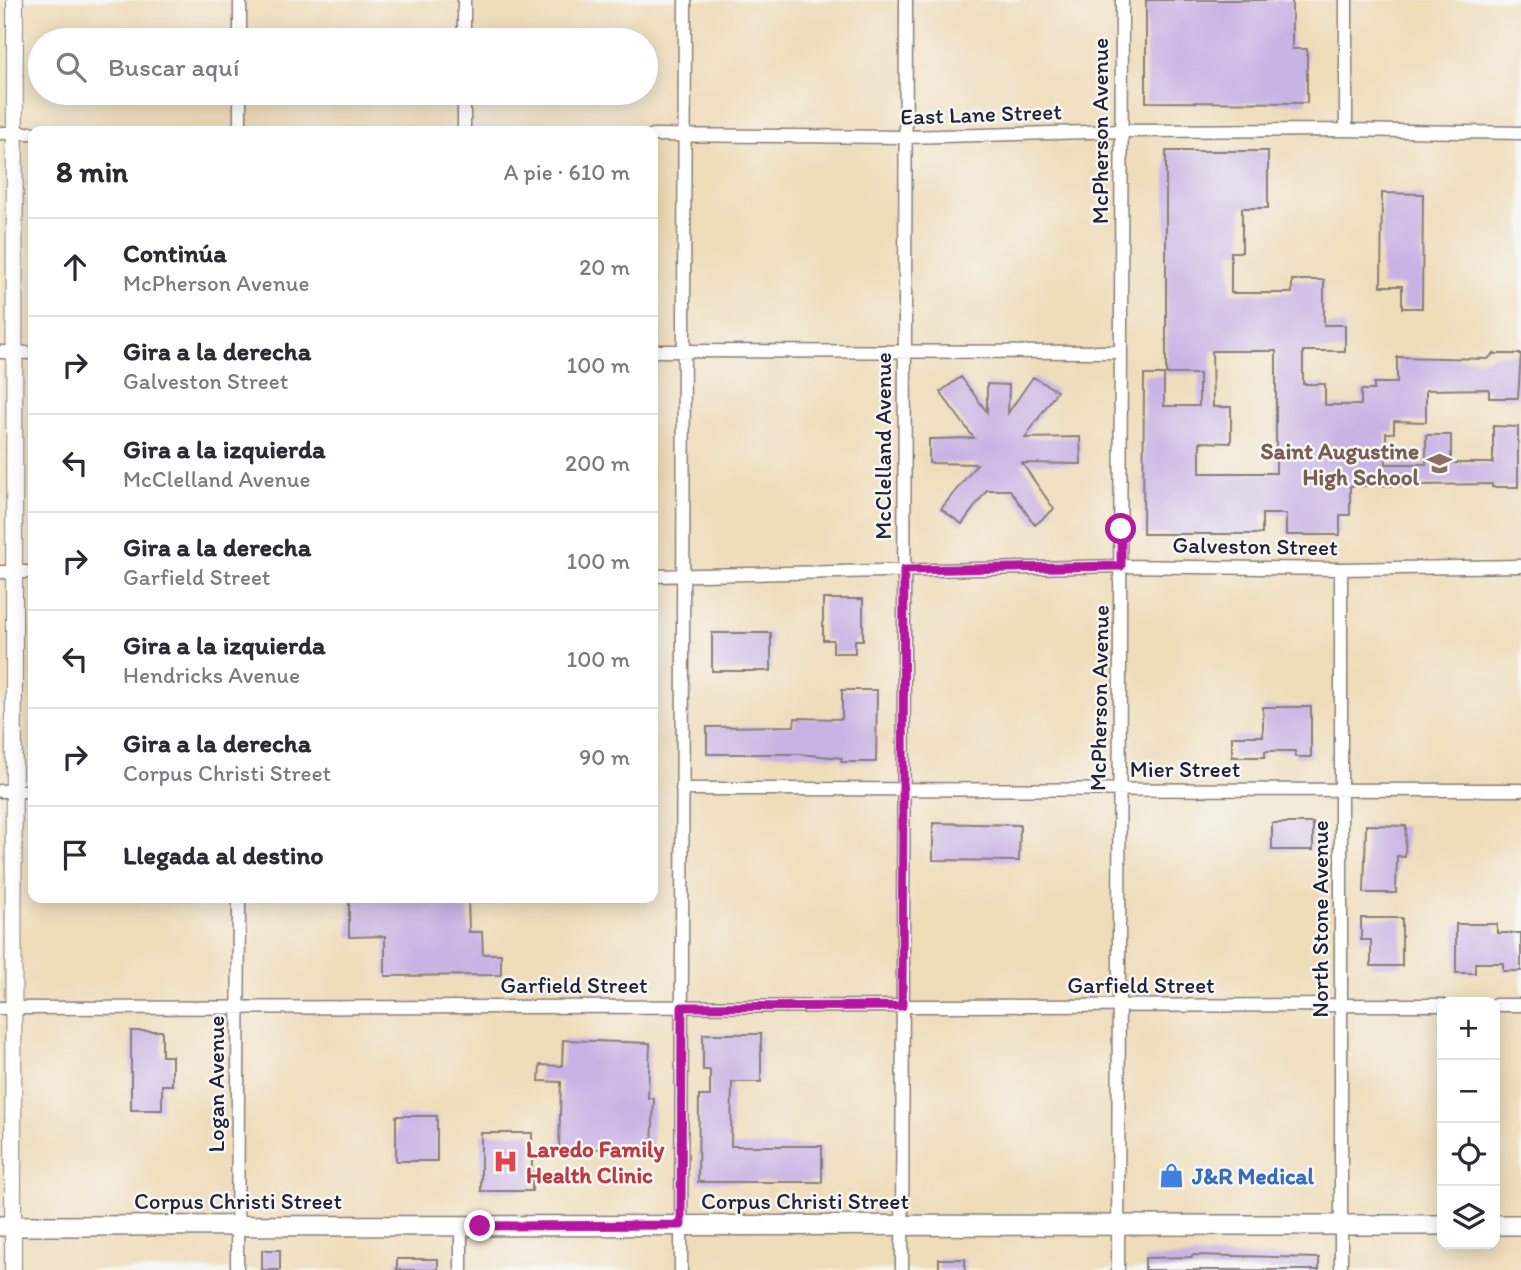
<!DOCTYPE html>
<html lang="es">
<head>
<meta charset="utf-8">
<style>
  body { margin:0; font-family:Itim,sans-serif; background:#f2f2f3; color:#2b2b33 }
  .controls { position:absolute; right:21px; bottom:21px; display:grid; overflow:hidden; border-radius:14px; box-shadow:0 4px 18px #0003 }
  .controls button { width:63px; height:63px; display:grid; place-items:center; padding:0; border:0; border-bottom:2px solid #e1e1e2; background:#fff; color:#2b2b33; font:35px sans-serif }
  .stop { position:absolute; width:21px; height:21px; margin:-16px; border:5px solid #b5179e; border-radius:50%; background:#fff }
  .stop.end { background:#b5179e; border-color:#fff; box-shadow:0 2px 7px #0008 }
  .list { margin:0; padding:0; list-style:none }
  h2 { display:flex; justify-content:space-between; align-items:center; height:91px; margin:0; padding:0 28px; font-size:30px }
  h2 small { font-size:23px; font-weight:400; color:#7c7c81 }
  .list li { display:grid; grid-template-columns:46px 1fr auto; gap:21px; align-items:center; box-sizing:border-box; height:98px; padding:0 28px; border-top:2px solid #e1e1e2 }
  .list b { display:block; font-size:26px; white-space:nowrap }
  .list p { margin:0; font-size:23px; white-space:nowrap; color:#7c7c81 }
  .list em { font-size:23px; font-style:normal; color:#7c7c81 }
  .icon { flex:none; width:38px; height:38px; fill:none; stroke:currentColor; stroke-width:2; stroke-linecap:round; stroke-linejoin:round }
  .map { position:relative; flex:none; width:1521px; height:1270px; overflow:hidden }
  .search { position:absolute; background:#fff; box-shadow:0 4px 18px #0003; left:28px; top:28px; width:630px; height:77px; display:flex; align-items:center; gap:18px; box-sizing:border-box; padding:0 24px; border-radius:38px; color:#7c7c81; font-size:26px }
  .panel { position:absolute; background:#fff; box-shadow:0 4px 18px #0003; left:28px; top:126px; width:630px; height:777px; border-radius:14px }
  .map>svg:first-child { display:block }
  .building { fill:#c9b2e4; fill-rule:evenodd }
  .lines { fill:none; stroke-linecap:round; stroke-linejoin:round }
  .minor-casing { stroke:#887f7a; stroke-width:15 }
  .tertiary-casing { stroke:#887f7a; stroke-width:18 }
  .secondary-casing { stroke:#887f7a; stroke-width:22 }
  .minor { stroke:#fff; stroke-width:12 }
  .tertiary { stroke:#fff; stroke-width:16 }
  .secondary { stroke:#fff; stroke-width:19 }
  .route { stroke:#b5179e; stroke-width:9 }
  .labels { text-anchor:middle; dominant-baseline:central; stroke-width:5; stroke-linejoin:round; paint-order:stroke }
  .street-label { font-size:23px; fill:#22223b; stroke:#f6f6f2 }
  .education-label { font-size:23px; font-weight:bold; fill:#785e54; stroke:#f6f6f2; text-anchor:end }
  .health-label { font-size:23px; font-weight:bold; fill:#be3a42; stroke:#f6f6f2; text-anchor:start }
  .shop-label { font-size:23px; font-weight:bold; fill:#366cbe; stroke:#f6f6f2; text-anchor:start }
</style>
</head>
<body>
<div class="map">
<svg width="1521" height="1270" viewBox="0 0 1521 1270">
  <rect width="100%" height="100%" fill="#f6f6f2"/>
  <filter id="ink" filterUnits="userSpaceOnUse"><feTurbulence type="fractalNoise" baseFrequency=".0143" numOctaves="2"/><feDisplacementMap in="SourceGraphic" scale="14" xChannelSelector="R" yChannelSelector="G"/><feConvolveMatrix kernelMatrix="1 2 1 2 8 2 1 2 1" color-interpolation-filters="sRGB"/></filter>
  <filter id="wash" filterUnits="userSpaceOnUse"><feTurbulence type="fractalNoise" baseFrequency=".00686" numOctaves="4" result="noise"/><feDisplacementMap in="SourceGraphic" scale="28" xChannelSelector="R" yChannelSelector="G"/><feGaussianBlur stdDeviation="1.57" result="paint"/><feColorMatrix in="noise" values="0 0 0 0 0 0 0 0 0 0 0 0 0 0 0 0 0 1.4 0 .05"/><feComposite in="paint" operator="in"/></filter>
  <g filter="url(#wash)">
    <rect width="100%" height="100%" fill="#efdcb9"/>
    <g id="blocks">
      <path class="building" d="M 1146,0 L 1292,0 L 1292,49 L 1307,49 L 1307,103 L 1146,102 Z
        M 1166,151 L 1268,151 L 1268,208 L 1242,208 L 1242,252 L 1231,252 L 1231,293 L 1292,293 L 1292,280 L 1324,280 L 1324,325 L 1345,325 L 1345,351 L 1303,351 L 1303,384 L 1325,384 L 1325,405 L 1361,405 L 1361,390 L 1374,390 L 1374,383 L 1397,383 L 1397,357 L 1488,359 L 1493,354 L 1521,354 L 1518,398 L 1489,398 L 1489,389 L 1426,390 L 1426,422 L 1394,421 L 1394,433 L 1386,433 L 1386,464 L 1426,464 L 1426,435 L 1451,435 L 1451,463 L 1493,463 L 1493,426 L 1518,427 L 1518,487 L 1492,487 L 1492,484 L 1350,486 L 1350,515 L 1340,515 L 1340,535 L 1286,535 L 1286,514 L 1262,514 L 1262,534 L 1143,534 L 1144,375 L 1164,375 L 1164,406 L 1199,406 L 1199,374 L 1166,374 ZM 1212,351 L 1276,351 L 1276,473 L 1200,473 L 1200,442 L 1231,443 L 1231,407 L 1213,407 Z
        M 1382,193 L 1423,194 L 1422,308 L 1402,308 L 1402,286 L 1381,286 Z
        M 961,377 L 987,412 L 987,384 L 1009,385 L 1008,413 L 1033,377 L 1057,391 L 1025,438 L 1080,437 L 1081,464 L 1022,463 L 1054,509 L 1035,525 L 1010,490 L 987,490 L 962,524 L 941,509 L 977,464 L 929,463 L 929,439 L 974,438 L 940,392 Z
        M 823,599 L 863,599 L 863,640 L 855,640 L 855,653 L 833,653 L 833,640 L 823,640 Z
        M 712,633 L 771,633 L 771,671 L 712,671 Z
        M 842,690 L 877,690 L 876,762 L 841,762 L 842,758 L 799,754 L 707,754 L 707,727 L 794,726 L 795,718 L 842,719 Z
        M 1263,707 L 1311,707 L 1311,757 L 1295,757 L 1295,751 L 1265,751 L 1265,757 L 1232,757 L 1232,736 L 1263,736 Z
        M 933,823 L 1020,825 L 1019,861 L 933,860 Z
        M 1272,823 L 1313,823 L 1313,850 L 1272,850 Z
        M 1366,825 L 1406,826 L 1405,857 L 1397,856 L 1396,893 L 1364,893 Z
        M 349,898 L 468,898 L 469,932 L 482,932 L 483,954 L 501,954 L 501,975 L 385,976 L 385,936 L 349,937 Z
        M 1361,918 L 1402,918 L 1402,966 L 1371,966 L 1371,940 L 1361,940 Z
        M 1456,924 L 1497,924 L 1497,933 L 1521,933 L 1521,971 L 1503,971 L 1503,963 L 1475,963 L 1475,973 L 1456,973 Z
        M 131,1031 L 162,1031 L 162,1056 L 172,1056 L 172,1085 L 162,1085 L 162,1110 L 131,1110 Z
        M 703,1034 L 761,1034 L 761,1082 L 732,1082 L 731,1146 L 822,1146 L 822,1182 L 698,1182 L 699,1096 L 710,1096 L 710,1070 L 703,1070 Z
        M 563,1040 L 650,1043 L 648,1098 L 654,1098 L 652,1148 L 559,1149 L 561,1082 L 539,1081 L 540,1065 L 562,1066 Z
        M 396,1116 L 437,1116 L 437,1161 L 396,1161 Z
        M 481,1133 L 532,1133 L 532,1191 L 481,1191 Z
        M 262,1250 L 280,1250 L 280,1270 L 262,1270 Z
        M 1192,1255 L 1319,1258 L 1319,1270 L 1145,1270 L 1145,1258 L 1192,1257 Z
        M 397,1259 L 438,1259 L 438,1270 L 397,1270 Z
        M 939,1259 L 965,1259 L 965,1270 L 939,1270 Z"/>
    </g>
  </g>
  <g filter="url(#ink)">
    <use href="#blocks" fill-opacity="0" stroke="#887f7a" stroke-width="2"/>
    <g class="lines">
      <defs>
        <path id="minor" d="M 464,0 L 464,40
          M 1346,0 L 1346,130
          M 240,40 L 240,0
          M 464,93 L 464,131
          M 240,131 L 240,93
          M 0,133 L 33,133
          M 653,135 L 905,137 L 1122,131 L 1346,130 L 1521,133
          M 653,351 L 1121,352
          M 0,352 L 33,353
          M 1341,569 L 1341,1270
          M 0,572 L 33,572
          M 653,576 L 1121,566 L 1341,569 L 1521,566
          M 682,789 L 1521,790
          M 0,791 L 33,791
          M 1495,1005 L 1521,1005
          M 0,1008 L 1442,1005
          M 237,1270 L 239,898
          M 461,1270 L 461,1225
          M 681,1270 L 685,0
          M 902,1270 L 906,0
          M 1118,1270 L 1122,0"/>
        <path id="tertiary" d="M 13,1270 L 15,0"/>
        <path id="secondary" d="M 1495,1225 L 1521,1225
          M 0,1226 L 1442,1225"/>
      </defs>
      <use href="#minor" class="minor-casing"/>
      <use href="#tertiary" class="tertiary-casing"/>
      <use href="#secondary" class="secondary-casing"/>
      <use href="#minor" class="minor"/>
      <use href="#tertiary" class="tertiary"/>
      <use href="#secondary" class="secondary"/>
    </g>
  </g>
  <g class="lines" filter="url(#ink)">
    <path class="route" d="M 480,1226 L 681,1225 L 682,1007 L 902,1006 L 904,570 L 1121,566 L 1121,529"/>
  </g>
  <defs>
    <symbol id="school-bare" viewBox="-9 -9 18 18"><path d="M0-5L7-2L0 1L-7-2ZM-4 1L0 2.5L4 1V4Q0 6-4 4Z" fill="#8d6e63" stroke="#f6f6f2" stroke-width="2.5" paint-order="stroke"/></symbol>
    <symbol id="hospital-bare" viewBox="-9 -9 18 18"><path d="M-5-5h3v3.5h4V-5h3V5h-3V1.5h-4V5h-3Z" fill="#e0444e" stroke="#f6f6f2" stroke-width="2.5" paint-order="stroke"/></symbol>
    <symbol id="shop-bare" viewBox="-9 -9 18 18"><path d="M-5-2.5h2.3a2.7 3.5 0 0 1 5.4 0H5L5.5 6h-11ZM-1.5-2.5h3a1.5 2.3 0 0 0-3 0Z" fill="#3f7fe0" stroke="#f6f6f2" stroke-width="2.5" paint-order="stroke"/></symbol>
  </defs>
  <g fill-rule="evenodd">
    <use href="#school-bare" x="1422" y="446" width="35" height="35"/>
    <use href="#hospital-bare" x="488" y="1144" width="35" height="35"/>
    <use href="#shop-bare" x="1154" y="1158" width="35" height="35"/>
  </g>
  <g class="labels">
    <g class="street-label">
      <text transform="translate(981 114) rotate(-2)">East Lane Street</text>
      <text transform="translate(1100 131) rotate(-90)">McPherson Avenue</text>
      <text transform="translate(883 446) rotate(-90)">McClelland Avenue</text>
      <text transform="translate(1255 546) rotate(1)">Galveston Street</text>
      <text transform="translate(1099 698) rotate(-89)">McPherson Avenue</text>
      <text x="1185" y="769">Mier Street</text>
      <text transform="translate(1320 919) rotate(-90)">North Stone Avenue</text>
      <text x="574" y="985">Garfield Street</text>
      <text x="1141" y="985">Garfield Street</text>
      <text transform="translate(216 1084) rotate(-90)">Logan Avenue</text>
      <text x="238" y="1201">Corpus Christi Street</text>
      <text x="805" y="1201">Corpus Christi Street</text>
    </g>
    <g class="education-label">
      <text x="1419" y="451">Saint Augustine<tspan x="1419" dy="26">High School</tspan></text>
    </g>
    <g class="health-label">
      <text x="526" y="1149">Laredo Family<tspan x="526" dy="26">Health Clinic</tspan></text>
    </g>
    <g class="shop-label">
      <text x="1192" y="1176">J&amp;R Medical</text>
    </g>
  </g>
</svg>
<div class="controls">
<button>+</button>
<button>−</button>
<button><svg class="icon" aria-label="locate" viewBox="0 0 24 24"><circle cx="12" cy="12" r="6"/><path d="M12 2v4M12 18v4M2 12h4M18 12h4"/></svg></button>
<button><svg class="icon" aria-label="layers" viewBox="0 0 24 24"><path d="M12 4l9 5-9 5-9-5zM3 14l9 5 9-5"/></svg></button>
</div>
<div class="stop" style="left:1121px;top:529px"></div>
<div class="stop end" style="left:480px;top:1226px"></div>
<div class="search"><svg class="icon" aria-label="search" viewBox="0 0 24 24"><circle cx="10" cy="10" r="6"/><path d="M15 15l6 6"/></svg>Buscar aquí</div>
<section class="panel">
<h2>8 min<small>A pie · 610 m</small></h2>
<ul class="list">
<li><svg class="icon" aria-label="ahead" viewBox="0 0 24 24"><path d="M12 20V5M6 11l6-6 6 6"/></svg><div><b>Continúa</b><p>McPherson Avenue</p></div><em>20 m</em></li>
<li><svg class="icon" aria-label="right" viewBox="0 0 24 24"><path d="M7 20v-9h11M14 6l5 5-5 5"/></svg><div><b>Gira a la derecha</b><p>Galveston Street</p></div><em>100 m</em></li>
<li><svg class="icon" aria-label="left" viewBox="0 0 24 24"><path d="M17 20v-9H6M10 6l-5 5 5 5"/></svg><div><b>Gira a la izquierda</b><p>McClelland Avenue</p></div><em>200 m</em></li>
<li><svg class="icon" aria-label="right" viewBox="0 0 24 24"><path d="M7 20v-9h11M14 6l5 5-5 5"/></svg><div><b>Gira a la derecha</b><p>Garfield Street</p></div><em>100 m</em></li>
<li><svg class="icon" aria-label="left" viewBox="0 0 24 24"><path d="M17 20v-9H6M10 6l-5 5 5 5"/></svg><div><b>Gira a la izquierda</b><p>Hendricks Avenue</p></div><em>100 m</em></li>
<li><svg class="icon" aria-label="right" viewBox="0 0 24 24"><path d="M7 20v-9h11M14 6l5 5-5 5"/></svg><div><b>Gira a la derecha</b><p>Corpus Christi Street</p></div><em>90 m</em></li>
<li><svg class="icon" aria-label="arrive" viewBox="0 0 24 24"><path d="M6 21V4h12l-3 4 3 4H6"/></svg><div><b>Llegada al destino</b></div></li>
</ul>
</section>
</div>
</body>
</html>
